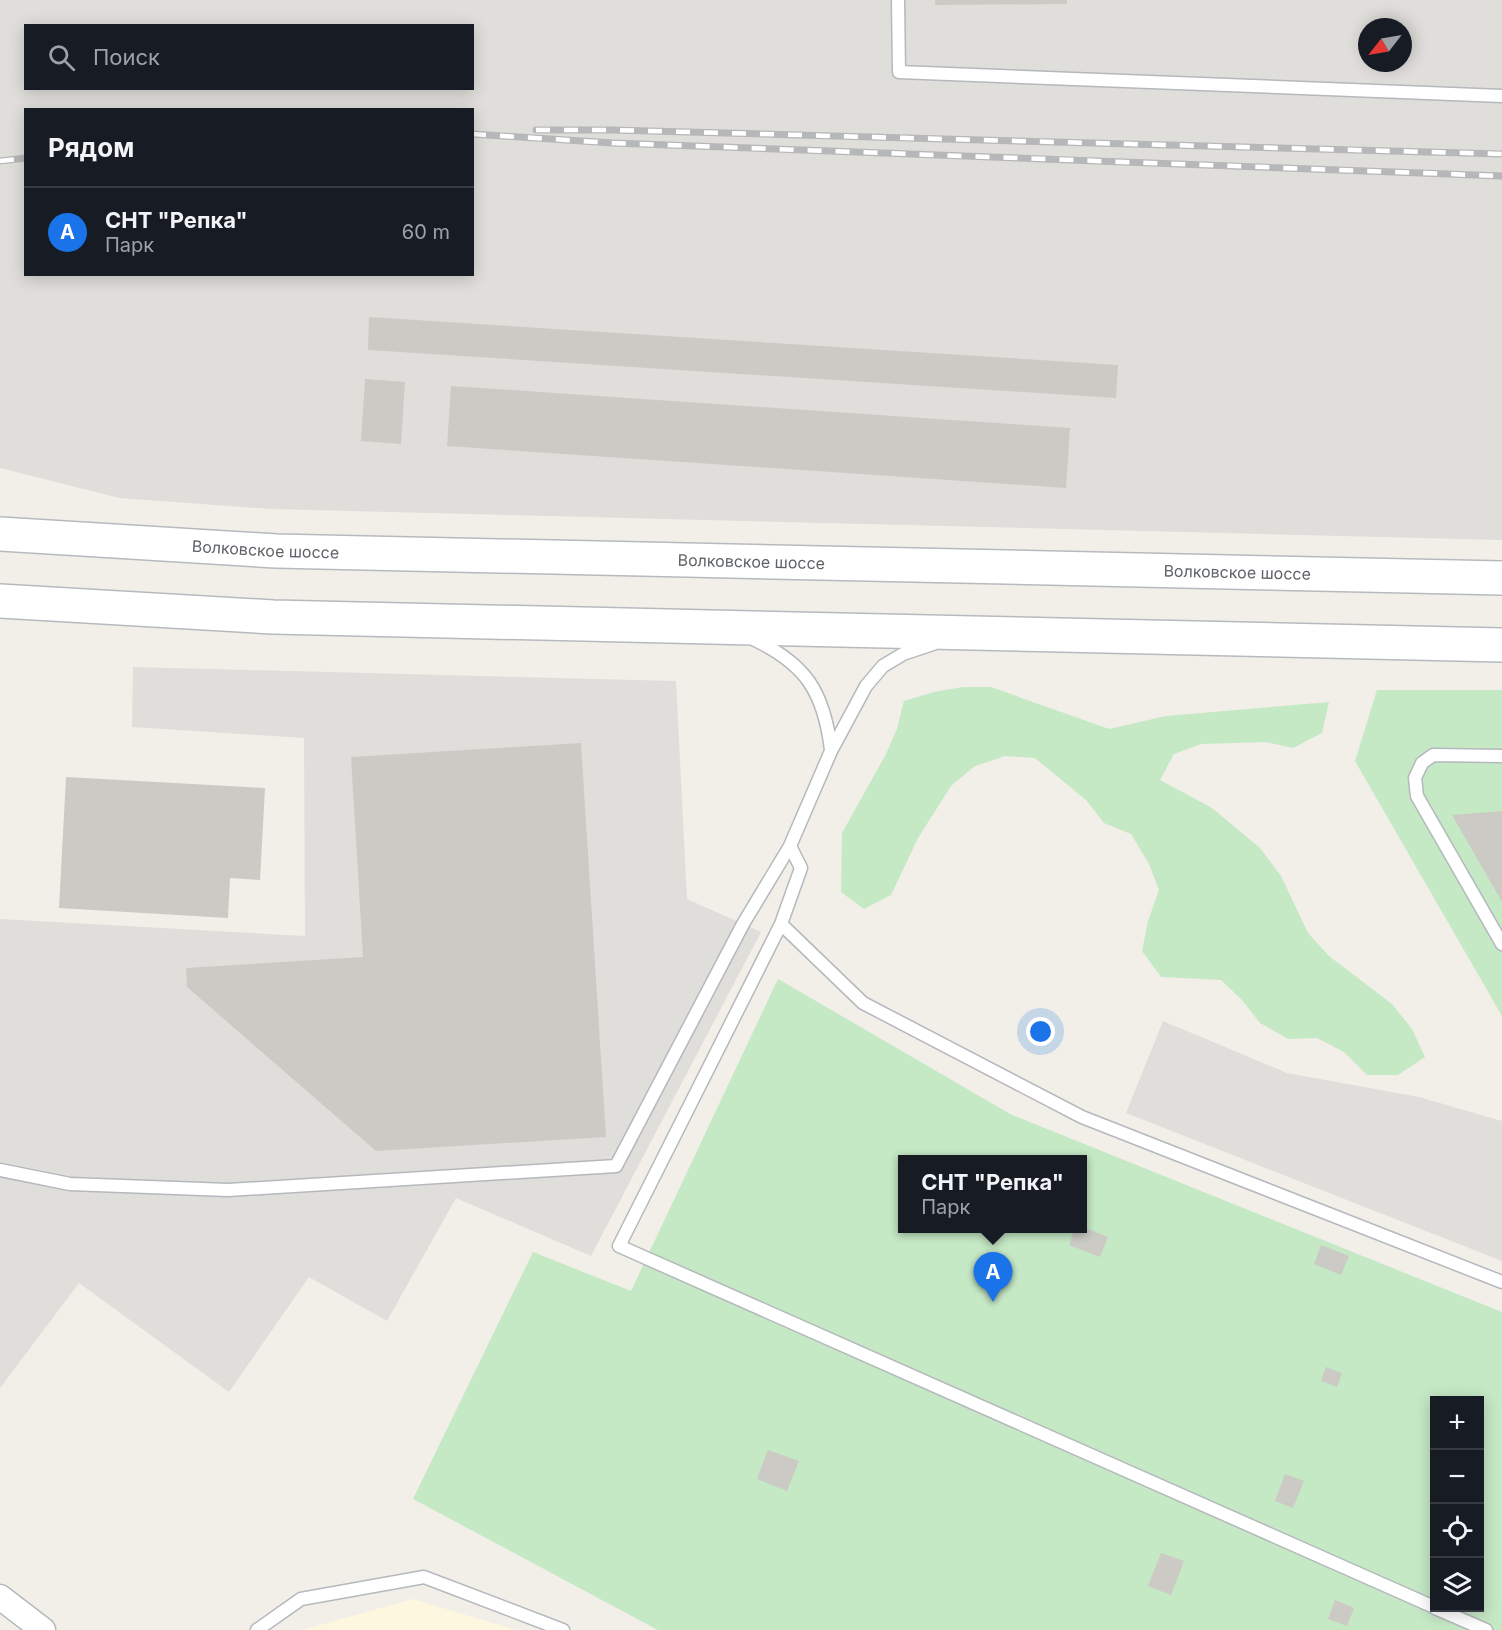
<!DOCTYPE html>
<html lang="ru">
<head>
<meta charset="utf-8">
<style>
  body { margin:0; font-family:Inter,sans-serif; background:#242831; color:#f1f3f6 }
  .controls { position:absolute; right:18px; bottom:18px; display:grid; overflow:hidden; border-radius:0px; box-shadow:0 3px 15px #0003 }
  .controls button { width:54px; height:54px; display:grid; place-items:center; padding:0; border:0; border-bottom:2px solid #363941; background:#171b24; color:#f1f3f6; font:30px sans-serif }
  .compass { position:absolute; left:1358px; top:18px; width:54px; height:54px; border-radius:50%; background:#171b24; box-shadow:0 3px 15px #0003; rotate:239deg }
  .you { position:absolute; left:1041px; top:1032px; width:21px; height:21px; margin:-15px; border:4px solid #fff; border-radius:50%; background:#1a73e8; box-shadow:0 0 0 9px #1a73e833 }
  .badge { display:grid; place-items:center; width:39px; height:39px; border-radius:50%; background:#1a73e8; color:#fff; font-size:20px; font-weight:700 }
  .pin { position:absolute; translate:-50% -50px; filter:drop-shadow(0 2px 3px #0008) }
  .pin::after { content:''; position:absolute; top:32px; width:21px; height:18px; background:inherit; clip-path:polygon(0 0,100% 0,50% 100%) }
  .popup { position:absolute; left:898px; top:1155px; width:189px; height:78px; box-sizing:border-box; display:grid; place-content:center; border-radius:0px; background:#171b24; filter:drop-shadow(0 2px 4px #0005); font-size:20px; white-space:nowrap; color:#9ea1a6 }
  .popup b { font-size:22px; color:#f1f3f6 }
  .popup::after { content:''; position:absolute; left:50%; top:100%; margin-left:-12px; border:12px solid transparent; border-top-color:#171b24 }
  .list { margin:0; padding:0; list-style:none }
  h2 { display:flex; justify-content:space-between; align-items:center; height:78px; margin:0; padding:0 24px; font-size:26px }
  h2 small { font-size:20px; font-weight:400; color:#9ea1a6 }
  .list li { display:grid; grid-template-columns:39px 1fr auto; gap:18px; align-items:center; box-sizing:border-box; height:90px; padding:0 24px; border-top:2px solid #363941 }
  .list b { display:block; font-size:22px; white-space:nowrap }
  .list p { margin:0; font-size:20px; white-space:nowrap; color:#9ea1a6 }
  .list em { font-size:20px; font-style:normal; color:#9ea1a6 }
  .icon { flex:none; width:33px; height:33px; fill:none; stroke:currentColor; stroke-width:2; stroke-linecap:round; stroke-linejoin:round }
  .map { position:relative; flex:none; width:1502px; height:1630px; overflow:hidden }
  .search { position:absolute; background:#171b24; box-shadow:0 3px 15px #0003; left:24px; top:24px; width:450px; height:66px; display:flex; align-items:center; gap:15px; box-sizing:border-box; padding:0 21px; border-radius:0px; color:#9ea1a6; font-size:22px }
  .panel { position:absolute; background:#171b24; box-shadow:0 3px 15px #0003; left:24px; top:108px; width:450px; height:168px; border-radius:0px }
  .map>svg:first-child { display:block }
  .commercial { fill:#fef7e0 }
  .industrial { fill:#e0deda; fill-rule:evenodd }
  .green { fill:#c5e8c5; fill-rule:evenodd }
  .building { fill:#cccac5 }
  .lines { fill:none; stroke-linecap:round; stroke-linejoin:round }
  .lane-casing { stroke:#b5b8bc; stroke-width:15 }
  .street-casing { stroke:#b5b8bc; stroke-width:27 }
  .secondary-casing { stroke:#b6babf; stroke-width:36 }
  .lane { stroke:#fff; stroke-width:12 }
  .street { stroke:#fff; stroke-width:24 }
  .secondary { stroke:#fff; stroke-width:33 }
  .rail-casing { stroke:#b6b7b8; stroke-width:7 }
  .rail { stroke:#fff; stroke-width:4.5; stroke-dasharray:14; stroke-linecap:butt }
  .labels { text-anchor:middle; dominant-baseline:central; stroke-width:4.5; stroke-linejoin:round; paint-order:stroke }
  .street-label { font-size:16px; fill:#5f6368; stroke:#fff }
</style>
</head>
<body>
<div class="map">
<svg width="1502" height="1630" viewBox="0 0 1502 1630">
  <rect width="100%" height="100%" fill="#f1efe8"/>
  <path class="commercial" d="M 413,1599 L 516,1630 L 302,1630 Z"/>
  <path class="industrial" d="M 0,0 L 1502,0 L 1502,540 L 270,509 L 119,498 L 0,468 ZM 26,26 L 472,26 L 472,88 L 26,88 ZM 1367,27 L 1403,27 L 1403,63 L 1367,63 ZM 26,110 L 472,110 L 472,274 L 26,274 Z
    M 133,667 L 676,681 L 687,899 L 761,932 L 591,1256 L 456,1198 L 387,1321 L 309,1277 L 229,1392 L 79,1283 L 0,1388 L 0,919 L 305,936 L 304,738 L 132,727 Z
    M 1163,1021 L 1287,1073 L 1419,1097 L 1502,1121 L 1502,1261 L 1126,1113 Z"/>
  <path class="green" d="M 963,687 L 991,687 L 1109,729 L 1166,716 L 1329,702 L 1322,733 L 1293,748 L 1266,742 L 1201,744 L 1174,754 L 1160,780 L 1212,808 L 1260,848 L 1281,876 L 1308,933 L 1329,956 L 1392,1004 L 1412,1029 L 1425,1057 L 1398,1075 L 1367,1075 L 1344,1052 L 1317,1038 L 1288,1039 L 1260,1023 L 1242,1000 L 1221,980 L 1161,977 L 1142,951 L 1148,921 L 1159,890 L 1149,864 L 1131,834 L 1104,823 L 1086,800 L 1035,758 L 1005,756 L 975,766 L 951,786 L 918,838 L 891,895 L 864,909 L 841,892 L 842,833 L 886,754 L 897,729 L 904,701 L 934,692 Z
    M 1377,690 L 1502,690 L 1502,1016 L 1355,761 Z
    M 778,979 L 1012,1115 L 1502,1312 L 1502,1630 L 658,1630 L 413,1499 L 533,1252 L 631,1291 ZM 903,1160 L 1083,1160 L 1083,1228 L 903,1228 ZM 1434,1400 L 1480,1400 L 1480,1608 L 1434,1608 Z"/>
  <path class="building" d="M 935,0 L 1067,0 L 1067,4 L 935,5 Z
    M 369,317 L 1118,365 L 1116,398 L 368,350 Z
    M 365,379 L 405,382 L 401,444 L 361,441 Z
    M 451,386 L 1070,428 L 1066,488 L 447,446 Z
    M 581,743 L 606,1137 L 376,1151 L 187,987 L 186,968 L 363,957 L 351,757 Z
    M 66,777 L 265,788 L 260,880 L 230,878 L 228,918 L 59,908 Z
    M 1502,811 L 1502,902 L 1452,815 Z
    M 1083,1227 L 1108,1237 L 1100,1257 L 1069,1245 L 1075,1228 L 1083,1228 Z
    M 1321,1245 L 1349,1256 L 1341,1275 L 1314,1264 Z
    M 1326,1367 L 1342,1373 L 1337,1387 L 1321,1381 Z
    M 768,1450 L 799,1461 L 787,1491 L 757,1479 Z
    M 1285,1474 L 1304,1481 L 1293,1508 L 1275,1501 Z
    M 1161,1553 L 1184,1561 L 1171,1595 L 1148,1586 Z
    M 1335,1600 L 1354,1608 L 1347,1626 L 1328,1619 Z"/>
  <g class="lines">
    <defs>
      <path id="lane" d="M 898,0 L 899,72 L 1502,96
        M 753,639 C 806,664 824,692 831,750
        M 933,644 L 903,654 L 883,666 L 866,686 L 831,751 L 790,846 L 801,868 L 781,924 L 619,1246 L 1434,1607
        M 1502,756 L 1433,755 L 1422,763 L 1415,778 L 1417,796 L 1502,944
        M 781,924 L 863,1003 L 1082,1117 L 1502,1282
        M 0,1170 L 70,1184 L 228,1190 L 616,1166 L 743,924 L 790,846
        M 1435,1608 L 1486,1630
        M 257,1630 L 301,1599 L 424,1577 L 563,1630"/>
      <path id="street" d="M 0,1597 L 43,1630"/>
      <g id="secondary">
        <path id="s1" d="M 0,534 L 276,551 L 1502,578"/>
        <path d="M 0,601 L 273,617 L 1502,645"/>
      </g>
    </defs>
    <use href="#lane" class="lane-casing"/>
    <use href="#street" class="street-casing"/>
    <use href="#secondary" class="secondary-casing"/>
    <use href="#lane" class="lane"/>
    <use href="#street" class="street"/>
    <use href="#secondary" class="secondary"/>
    <defs>
      <path id="rail" d="M 536,130 L 612,130 L 1502,154
        M 472,134 L 613,143 L 1502,176
        M 0,161 L 26,158"/>
    </defs>
    <use href="#rail" class="rail-casing"/>
    <use href="#rail" class="rail"/>
  </g>
  <g class="labels">
    <g class="street-label">
      <text stroke="none"><textPath href="#s1" startOffset="266">Волковское шоссе</textPath></text>
      <text stroke="none"><textPath href="#s1" startOffset="752">Волковское шоссе</textPath></text>
      <text stroke="none"><textPath href="#s1" startOffset="1238">Волковское шоссе</textPath></text>
    </g>
  </g>
</svg>
<div class="controls">
<button>+</button>
<button>−</button>
<button><svg class="icon" aria-label="locate" viewBox="0 0 24 24"><circle cx="12" cy="12" r="6"/><path d="M12 2v4M12 18v4M2 12h4M18 12h4"/></svg></button>
<button><svg class="icon" aria-label="layers" viewBox="0 0 24 24"><path d="M12 4l9 5-9 5-9-5zM3 14l9 5 9-5"/></svg></button>
</div>
<svg class="compass" viewBox="-18 -18 36 36"><path d="M0-13l5 13h-10z" fill="#e53935"/><path d="M0 13l5-13h-10z" fill="#9ea1a6"/></svg>
<div class="you"></div>
<div class="pin badge" style="left:993px;top:1302px">A</div>
<div class="popup"><b>СНТ &quot;Репка&quot;</b>Парк</div>
<div class="search"><svg class="icon" aria-label="search" viewBox="0 0 24 24"><circle cx="10" cy="10" r="6"/><path d="M15 15l6 6"/></svg>Поиск</div>
<section class="panel">
<h2>Рядом<small></small></h2>
<ul class="list">
<li><span class="badge">A</span><div><b>СНТ &quot;Репка&quot;</b><p>Парк</p></div><em>60 m</em></li>
</ul>
</section>
</div>
</body>
</html>
